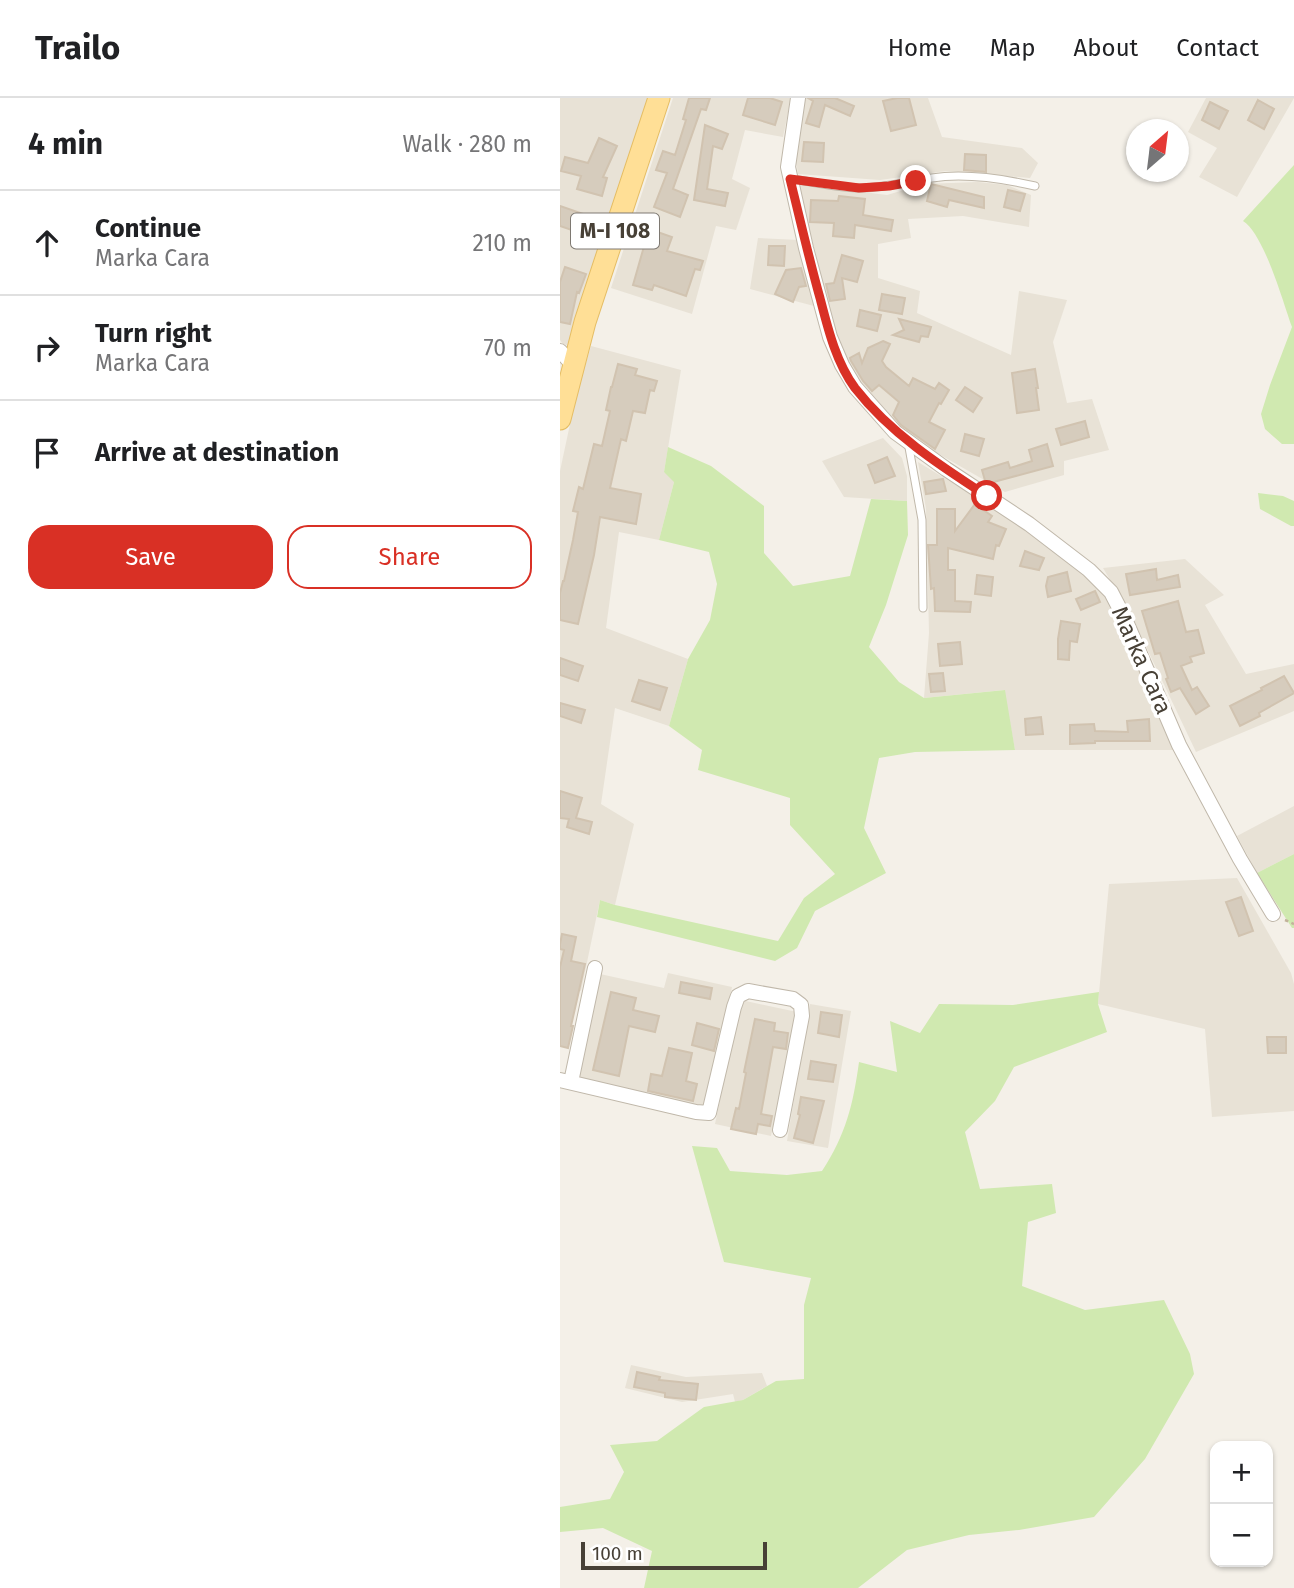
<!DOCTYPE html>
<html lang="en">
<head>
<meta charset="utf-8">
<style>
  body { margin:0; font-family:"Fira Sans",sans-serif; background:#f6f6f6; color:#202124 }
  .controls { position:absolute; right:21px; bottom:21px; display:grid; overflow:hidden; border-radius:14px; box-shadow:0 2px 5px #0004 }
  .controls button { width:63px; height:63px; display:grid; place-items:center; padding:0; border:0; border-bottom:2px solid #e0e0e0; background:#fff; color:#202124; font:35px sans-serif }
  .compass { position:absolute; left:566px; top:21px; width:63px; height:63px; border-radius:50%; background:#fff; box-shadow:0 2px 5px #0004; rotate:28deg }
  .scale { position:absolute; left:21px; bottom:18px; width:186px; box-sizing:border-box; padding-left:7px; border:4px solid #474036; border-top:0; font-size:19px; line-height:24px; white-space:nowrap; color:#474036; -webkit-text-stroke:5px #fff; paint-order:stroke }
  .stop { position:absolute; width:21px; height:21px; margin:-16px; border:5px solid #d93025; border-radius:50%; background:#fff }
  .stop.end { background:#d93025; border-color:#fff; box-shadow:0 2px 7px #0008 }
  .list { margin:0; padding:0; list-style:none }
  h2 { display:flex; justify-content:space-between; align-items:center; height:91px; margin:0; padding:0 28px; font-size:30px }
  h2 small { font-size:23px; font-weight:400; color:#757577 }
  .list li { display:grid; grid-template-columns:46px 1fr auto; gap:21px; align-items:center; box-sizing:border-box; height:105px; padding:0 28px; border-top:2px solid #e0e0e0 }
  .list b { display:block; font-size:26px; white-space:nowrap }
  .list p { margin:0; font-size:23px; white-space:nowrap; color:#757577 }
  .list em { font-size:23px; font-style:normal; color:#757577 }
  .actions { display:flex; gap:14px; padding:21px 28px }
  .actions a { flex:1; padding:16px 0; border:2px solid #d93025; border-radius:21px; text-align:center; font-size:24px; color:#d93025 }
  .actions .main { background:#d93025; color:#fff }
  .icon { flex:none; width:38px; height:38px; fill:none; stroke:currentColor; stroke-width:2; stroke-linecap:round; stroke-linejoin:round }
  .map { position:relative; flex:none; width:734px; height:1490px; overflow:hidden }
  header { display:flex; align-items:center; gap:42px; box-sizing:border-box; height:98px; padding:0 35px; background:#fff; border-bottom:2px solid #e0e0e0 }
  header strong { font-size:33px }
  nav { display:flex; gap:38px; margin-inline-start:auto; font-size:24px }
  main { display:flex }
  aside { flex:1; background:#fff }
  .map>svg:first-child { display:block }
  .residential { fill:#e8e2d6 }
  .green { fill:#d0e9b0 }
  .building { fill:#d6ccbd; stroke:#d1c3b0; stroke-width:2 }
  .lines { fill:none; stroke-linecap:round; stroke-linejoin:round }
  .lane-casing { stroke:#c0b8aa; stroke-width:9 }
  .street-casing { stroke:#c0b8aa; stroke-width:16 }
  .primary-casing { stroke:#e5bd64; stroke-width:23 }
  .path { stroke:#c2b39b; stroke-width:2.5; stroke-dasharray:3.5 3.5; stroke-linecap:butt }
  .lane { stroke:#fff; stroke-width:7 }
  .street { stroke:#fff; stroke-width:14 }
  .primary { stroke:#ffdf96; stroke-width:21 }
  .route { stroke:#d93025; stroke-width:9 }
  .labels { text-anchor:middle; dominant-baseline:central; stroke-width:7; stroke-linejoin:round; paint-order:stroke }
  .shield { fill:#fff; stroke:#7e7972; stroke-width:2 }
  .shield-label { font-size:21px; font-weight:bold; fill:#474036 }
  .street-label { font-size:23px; fill:#474036; stroke:#fff }
</style>
</head>
<body>
<header>
<strong>Trailo</strong>
<nav><a>Home</a><a>Map</a><a>About</a><a>Contact</a></nav>
</header>
<main>
<aside>
<h2>4 min<small>Walk · 280 m</small></h2>
<ul class="list">
<li><svg class="icon" aria-label="ahead" viewBox="0 0 24 24"><path d="M12 20V5M6 11l6-6 6 6"/></svg><div><b>Continue</b><p>Marka Cara</p></div><em>210 m</em></li>
<li><svg class="icon" aria-label="right" viewBox="0 0 24 24"><path d="M7 20v-9h11M14 6l5 5-5 5"/></svg><div><b>Turn right</b><p>Marka Cara</p></div><em>70 m</em></li>
<li><svg class="icon" aria-label="arrive" viewBox="0 0 24 24"><path d="M6 21V4h12l-3 4 3 4H6"/></svg><div><b>Arrive at destination</b></div></li>
</ul>
<div class="actions"><a class="main">Save</a><a>Share</a></div>
</aside>
<div class="map">
<svg width="734" height="1490" viewBox="0 0 734 1490">
  <rect width="100%" height="100%" fill="#f4f0e8"/>
  <path class="residential" d="M 0,0 L 94,0 L 13,249 L 3,246 L 0,242 Z
    M 113,0 L 231,0 L 223,39 L 185,32 L 172,81 L 190,90 L 176,132 L 156,128 L 132,216 L 51,190 Z
    M 245,0 L 368,0 L 382,39 L 462,50 L 478,65 L 470,80 L 386,73 L 320,82 L 238,76 L 236,62 L 238,32 Z
    M 646,0 L 734,0 L 677,99 L 639,79 L 657,50 L 628,34 Z
    M 418,84 L 447,87 L 471,97 L 469,129 L 403,118 L 348,121 L 351,140 L 318,146 L 318,180 L 360,193 L 357,215 L 451,257 L 459,193 L 507,202 L 493,244 L 507,305 L 532,301 L 549,352 L 504,363 L 504,377 L 445,394 L 351,340 L 295,282 L 280,253 L 238,86 L 327,97 L 364,86 Z
    M 198,140 L 239,142 L 254,208 L 190,191 Z
    M 31,248 L 121,272 L 104,374 L 115,380 L 99,442 L 59,434 L 46,530 L 128,561 L 109,628 L 55,610 L 41,706 L 74,726 L 55,807 L 40,802 L 21,893 L 0,888 L 0,373 L 16,298 Z
    M 323,340 L 342,360 L 347,378 L 347,403 L 284,399 L 262,363 Z
    M 358,364 L 437,412 L 533,479 L 551,507 L 618,652 L 455,652 L 444,592 L 364,600 L 369,535 L 366,411 Z
    M 625,461 L 664,497 L 645,507 L 686,576 L 734,566 L 734,613 L 636,654 L 571,517 L 543,470 Z
    M 734,708 L 734,756 L 697,775 L 677,738 Z
    M 677,780 L 731,875 L 734,886 L 734,1013 L 652,1019 L 645,931 L 538,906 L 549,786 Z
    M 108,875 L 172,889 L 146,1010 L 17,981 L 40,876 L 104,890 Z
    M 181,902 L 237,914 L 211,1038 L 155,1026 Z
    M 250,906 L 291,913 L 268,1050 L 227,1043 Z
    M 71,1267 L 126,1279 L 202,1275 L 207,1288 L 183,1302 L 175,1304 L 173,1296 L 122,1304 L 65,1290 Z"/>
  <path class="green" d="M 734,67 L 734,346 L 722,346 L 705,331 L 701,316 L 710,287 L 732,229 C 723,204 704,136 683,123 Z
    M 108,349 L 151,368 L 204,408 L 204,455 L 233,488 L 290,478 L 311,401 L 347,403 L 348,437 L 326,507 L 309,549 L 339,584 L 364,600 L 445,592 L 455,652 L 355,654 L 319,660 L 304,730 L 326,775 L 255,813 L 237,850 L 215,863 L 37,819 L 40,802 L 55,807 L 218,843 L 244,800 L 275,776 L 230,727 L 230,700 L 138,672 L 142,652 L 109,628 L 128,561 L 150,522 L 157,486 L 149,454 L 99,442 L 114,384 L 104,374 Z
    M 698,395 L 723,398 L 734,403 L 734,428 L 731,428 L 700,411 Z
    M 734,756 L 734,830 L 732,830 L 697,775 Z
    M 539,894 L 538,906 L 547,934 L 454,969 L 435,1003 L 405,1034 L 420,1091 L 492,1086 L 496,1115 L 468,1124 L 462,1188 L 525,1212 L 604,1202 L 630,1256 L 634,1276 L 585,1361 L 534,1419 L 459,1432 L 409,1437 L 347,1452 L 298,1490 L 84,1490 L 92,1453 L 43,1430 L 0,1434 L 0,1409 L 50,1401 L 64,1374 L 50,1347 L 97,1343 L 144,1309 L 183,1302 L 216,1283 L 244,1281 L 244,1207 L 251,1180 L 164,1164 L 132,1048 L 157,1050 L 170,1073 L 227,1077 L 262,1073 C 286,1036 293,1007 299,964 L 337,974 L 330,923 L 360,935 L 379,906 L 453,907 Z"/>
  <path class="building" d="M 129,0 L 150,0 L 146,12 L 141,11 L 113,91 L 128,97 L 120,119 L 94,109 L 107,75 L 96,72 L 103,53 L 115,57 L 126,22 L 123,21 Z
    M 188,0 L 210,0 L 222,4 L 215,27 L 183,17 Z
    M 248,0 L 275,0 L 294,8 L 290,18 L 265,7 L 259,29 L 246,25 L 253,3 Z
    M 337,0 L 349,0 L 356,27 L 331,33 L 323,3 Z
    M 698,2 L 714,11 L 704,31 L 688,22 Z
    M 650,4 L 668,13 L 659,31 L 642,22 Z
    M 145,27 L 168,36 L 162,51 L 153,48 L 147,91 L 168,95 L 165,108 L 134,102 Z
    M 39,40 L 57,48 L 43,79 L 47,80 L 42,98 L 17,91 L 21,78 L 1,73 L 5,59 L 28,65 Z
    M 244,44 L 264,45 L 263,64 L 242,63 Z
    M 405,56 L 426,57 L 426,74 L 404,72 Z
    M 371,86 L 424,99 L 424,110 L 389,102 L 387,109 L 367,103 Z
    M 448,92 L 465,96 L 460,113 L 444,109 Z
    M 279,98 L 305,101 L 303,117 L 333,122 L 331,133 L 295,127 L 294,140 L 273,138 L 274,125 L 250,124 L 251,102 L 278,103 Z
    M 0,108 L 35,120 L 29,138 L 0,128 Z
    M 89,131 L 112,139 L 107,153 L 143,163 L 140,172 L 135,171 L 126,198 L 94,187 L 92,192 L 73,187 Z
    M 209,148 L 225,148 L 224,168 L 208,167 Z
    M 282,157 L 303,163 L 297,184 L 282,180 L 285,201 L 270,203 L 266,186 L 274,185 Z
    M 5,169 L 26,176 L 19,195 L 17,194 L 10,226 L 0,224 L 0,184 Z
    M 241,170 L 246,188 L 239,189 L 233,204 L 215,196 L 226,172 Z
    M 322,196 L 345,200 L 342,216 L 319,212 Z
    M 300,212 L 321,217 L 317,233 L 297,228 Z
    M 339,221 L 371,229 L 368,239 L 361,238 L 359,244 L 333,237 L 344,232 Z
    M 323,243 L 330,246 L 322,263 L 326,269 L 349,288 L 353,280 L 375,291 L 379,285 L 389,292 L 381,306 L 379,305 L 369,324 L 385,332 L 375,351 L 341,327 L 333,317 L 339,304 L 319,287 L 312,293 L 303,283 L 291,263 L 290,260 L 299,255 L 302,265 L 308,250 Z
    M 58,266 L 77,271 L 75,277 L 97,283 L 94,293 L 90,292 L 85,315 L 73,313 L 66,343 L 61,341 L 50,390 L 81,396 L 76,426 L 40,419 L 34,457 L 18,526 L 0,522 L 0,495 L 3,483 L 4,483 L 13,442 L 18,414 L 13,413 L 19,389 L 23,391 L 34,346 L 42,348 L 50,313 L 46,312 L 51,289 L 52,289 Z
    M 475,271 L 478,290 L 476,290 L 479,312 L 457,315 L 452,275 Z
    M 405,289 L 422,300 L 413,314 L 396,302 Z
    M 525,323 L 529,339 L 501,347 L 496,331 Z
    M 405,336 L 424,341 L 419,358 L 401,353 Z
    M 487,346 L 493,368 L 426,386 L 422,372 L 448,364 L 450,370 L 472,363 L 469,352 Z
    M 327,359 L 335,378 L 315,385 L 308,367 Z
    M 383,381 L 386,393 L 366,396 L 364,384 Z
    M 415,406 L 432,418 L 428,424 L 446,431 L 439,448 L 436,447 L 433,461 L 388,450 L 388,472 L 395,472 L 395,503 L 411,504 L 410,514 L 375,513 L 374,490 L 371,491 L 368,447 L 377,447 L 377,411 L 395,411 L 395,433 Z
    M 465,453 L 484,460 L 479,472 L 460,468 Z
    M 596,471 L 597,482 L 618,477 L 620,489 L 570,497 L 566,476 Z
    M 507,474 L 511,493 L 488,499 L 486,488 L 488,479 Z
    M 417,477 L 433,479 L 431,498 L 415,496 Z
    M 535,493 L 540,504 L 521,512 L 516,501 Z
    M 618,503 L 626,534 L 638,532 L 644,555 L 630,559 L 632,564 L 621,568 L 632,592 L 637,589 L 649,608 L 636,616 L 620,590 L 611,594 L 606,581 L 608,580 L 600,555 L 595,556 L 582,513 Z
    M 501,523 L 520,526 L 517,544 L 510,543 L 509,562 L 498,561 L 498,541 Z
    M 400,544 L 402,566 L 380,568 L 378,546 Z
    M 0,560 L 23,568 L 18,583 L 0,577 Z
    M 383,575 L 385,593 L 371,594 L 369,576 Z
    M 724,578 L 734,595 L 699,615 L 700,618 L 680,628 L 670,608 L 702,592 L 701,590 Z
    M 79,582 L 107,590 L 100,612 L 72,603 Z
    M 0,605 L 25,612 L 21,625 L 0,618 Z
    M 481,619 L 483,636 L 466,637 L 465,621 Z
    M 589,621 L 590,643 L 535,643 L 535,645 L 510,646 L 510,627 L 534,626 L 535,633 L 568,634 L 567,623 Z
    M 0,693 L 22,700 L 16,720 L 32,724 L 29,736 L 7,729 L 9,721 L 0,720 Z
    M 681,799 L 693,833 L 679,838 L 666,804 Z
    M 2,836 L 16,839 L 11,863 L 25,866 L 11,928 L 13,928 L 8,950 L 0,948 L 0,869 L 4,852 L 0,851 L 0,846 Z
    M 121,884 L 152,890 L 150,901 L 119,895 Z
    M 51,894 L 76,900 L 73,912 L 99,918 L 95,934 L 69,928 L 59,978 L 33,972 Z
    M 261,914 L 282,917 L 279,939 L 258,935 Z
    M 195,921 L 215,925 L 214,933 L 228,935 L 226,951 L 213,949 L 201,1016 L 212,1018 L 210,1028 L 198,1026 L 196,1036 L 171,1031 L 176,1010 L 179,1011 L 186,975 L 184,974 Z
    M 137,925 L 159,931 L 154,953 L 132,947 Z
    M 707,939 L 726,939 L 726,955 L 708,955 Z
    M 109,950 L 132,955 L 126,983 L 137,986 L 133,1003 L 88,993 L 91,976 L 102,978 Z
    M 251,963 L 276,967 L 273,984 L 248,981 Z
    M 241,999 L 264,1003 L 253,1045 L 234,1040 L 240,1017 L 238,1016 Z
    M 77,1274 L 100,1279 L 99,1282 L 138,1286 L 136,1302 L 105,1299 L 105,1295 L 74,1289 Z"/>
  <g class="lines">
    <defs>
      <path id="lane" d="M 231,81 C 254,84 278,90 302,90 C 326,89 348,84 372,80 C 404,75 444,81 475,88
        M 348,344 L 362,422 L 363,510"/>
      <path id="street" d="M 238,0 L 228,69 L 246,150 L 270,239 L 282,267 L 295,289 L 335,334 L 386,371 L 469,426 L 529,472 L 551,494 L 565,521 L 619,647 L 680,761 L 713,816
        M 0,253 L 13,267
        M 0,982 L 136,1014 L 149,1015 L 174,909 L 178,898 L 188,893 L 233,901 L 241,907 L 242,918 L 220,1032
        M 11,984 L 35,870"/>
      <path id="primary" d="M 0,321 L 25,224 L 99,0"/>
    </defs>
    <use href="#lane" class="lane-casing"/>
    <use href="#street" class="street-casing"/>
    <use href="#primary" class="primary-casing"/>
    <path class="path" d="M 725,822 L 734,826"/>
    <use href="#lane" class="lane"/>
    <use href="#street" class="street"/>
    <use href="#primary" class="primary"/>
  </g>
  <g class="lines">
    <path class="route" d="M 356,83 L 329,88 L 299,90 L 230,81 C 240,121 249,161 260,200 C 268,231 276,264 295,290 C 330,335 379,367 427,398"/>
  </g>
  <g class="labels">
    <rect class="shield" x="11" y="115.5" width="88" height="35" rx="5"/>
    <g class="shield-label">
      <text x="55" y="133">M-I 108</text>
    </g>
    <g class="street-label">
      <text transform="translate(582 562) rotate(66)">Marka Cara</text>
    </g>
  </g>
</svg>
<div class="controls">
<button>+</button>
<button>−</button>
</div>
<svg class="compass" viewBox="-18 -18 36 36"><path d="M0-13l5 13h-10z" fill="#e53935"/><path d="M0 13l5-13h-10z" fill="#757577"/></svg>
<div class="scale">100 m</div>
<div class="stop" style="left:427px;top:398px"></div>
<div class="stop end" style="left:356px;top:83px"></div>
</div>
</main>
</body>
</html>
